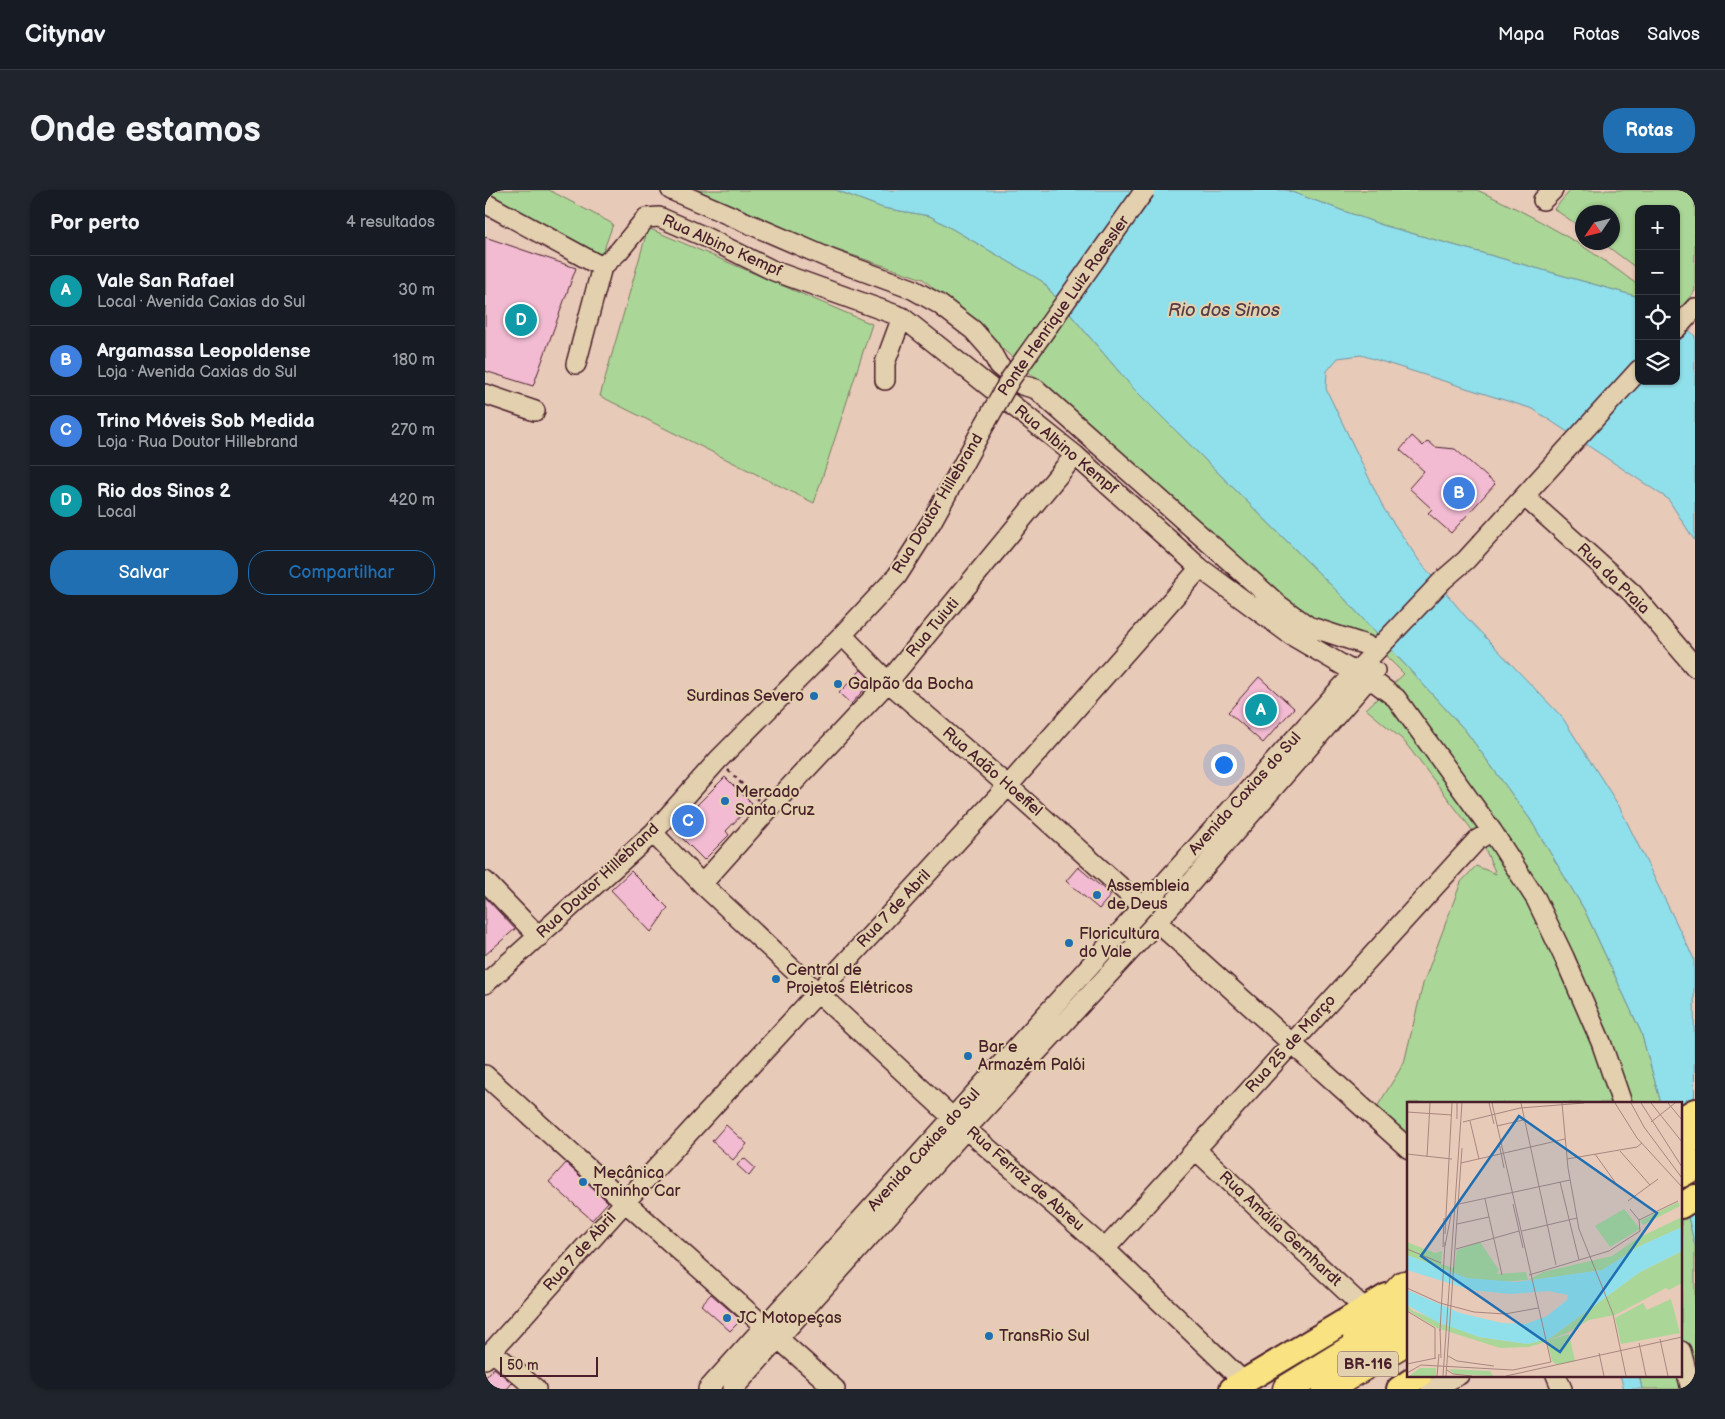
<!DOCTYPE html>
<html lang="pt">
<head>
<meta charset="utf-8">
<style>
  body { margin:0; font-family:"Balsamiq Sans",sans-serif; background:#20242c; color:#f1f3f6 }
  .controls { position:absolute; right:15px; top:15px; display:grid; overflow:hidden; border-radius:10px; box-shadow:0 1px 4px #0004 }
  .controls button { width:45px; height:45px; display:grid; place-items:center; padding:0; border:0; border-bottom:1px solid #363941; background:#171b24; color:#f1f3f6; font:25px sans-serif }
  .compass { position:absolute; left:1090px; top:15px; width:45px; height:45px; border-radius:50%; background:#171b24; box-shadow:0 1px 4px #0004; rotate:235deg }
  .scale { position:absolute; left:15px; bottom:12px; width:98px; box-sizing:border-box; padding-left:5px; border:2px solid #4a1f2b; border-top:0; font-size:14px; line-height:18px; white-space:nowrap; color:#4a1f2b; -webkit-text-stroke:4px #e3d0ae; paint-order:stroke }
  .you { position:absolute; left:738px; top:574px; width:18px; height:18px; margin:-12px; border:4px solid #fff; border-radius:50%; background:#1a73e8; box-shadow:0 0 0 8px #1a73e833 }
  .badge { display:grid; place-items:center; width:32px; height:32px; border-radius:50%; background:#1f6fb2; color:#fff; font-size:16px; font-weight:700 }
  .pin { position:absolute; translate:-50% -50%; border:2px solid #fff; box-shadow:0 1px 5px #0006 }
  .list { margin:0; padding:0; list-style:none }
  h2 { display:flex; justify-content:space-between; align-items:center; height:65px; margin:0; padding:0 20px; font-size:21px }
  h2 small { font-size:16px; font-weight:400; color:#9ea1a6 }
  .list li { display:grid; grid-template-columns:32px 1fr auto; gap:15px; align-items:center; box-sizing:border-box; height:70px; padding:0 20px; border-top:1px solid #363941 }
  .list b { display:block; font-size:19px; white-space:nowrap }
  .list p { margin:0; font-size:16px; white-space:nowrap; color:#9ea1a6 }
  .list em { font-size:16px; font-style:normal; color:#9ea1a6 }
  .actions { display:flex; gap:10px; padding:15px 20px }
  .actions a { flex:1; padding:11px 0; border:1px solid #1f6fb2; border-radius:20px; text-align:center; font-size:18px; color:#1f6fb2 }
  .actions .main { background:#1f6fb2; color:#fff }
  .icon { flex:none; width:28px; height:28px; fill:none; stroke:currentColor; stroke-width:2; stroke-linecap:round; stroke-linejoin:round }
  .map { position:relative; flex:none; width:1210px; height:1199px; overflow:hidden; border-radius:20px }
  header { display:flex; align-items:center; gap:30px; box-sizing:border-box; height:70px; padding:0 25px; background:#171b24; border-bottom:1px solid #363941 }
  header strong { font-size:24px }
  nav { display:flex; gap:28px; margin-inline-start:auto; font-size:18px }
  .intro { display:flex; align-items:center; justify-content:space-between; box-sizing:border-box; height:120px; padding:0 30px }
  h1 { margin:0; font-size:35px }
  .button { padding:12px 22px; border-radius:20px; background:#1f6fb2; color:#fff; font-size:18px; font-weight:700 }
  main { display:flex; gap:30px; padding:0 30px }
  aside { flex:1; background:#171b24; border-radius:20px; box-shadow:0 1px 4px #0004 }
  .map>svg:first-child { display:block }
  .green { fill:#aad797; stroke:#7a7b61 }
  .water { fill:#90e0eb; stroke:#74939e }
  .building { fill:#f2bbd2; stroke:#4a1f2b }
  .lines { fill:none; stroke-linecap:round; stroke-linejoin:round }
  .minor-casing { stroke:#4a1f2b; stroke-width:22 }
  .major-casing { stroke:#4a1f2b; stroke-width:28 }
  .highway-casing { stroke:#4a1f2b; stroke-width:31 }
  .path { stroke:#4a1f2b; stroke-width:2.5; stroke-dasharray:4 4; stroke-linecap:butt }
  .minor { stroke:#e3d0ae; stroke-width:19 }
  .major { stroke:#f8e281; stroke-width:24 }
  .highway { stroke:#f8e281; stroke-width:28 }
  .minor-bridge-casing { stroke:#4a1f2b; stroke-width:22; stroke-linecap:butt }
  .minor-bridge { stroke:#e3d0ae; stroke-width:19 }
  .poi-dot { fill:#1f6fb2; stroke:#e3d0ae; stroke-width:2 }
  .labels { text-anchor:middle; dominant-baseline:central; stroke-width:4; stroke-linejoin:round; paint-order:stroke }
  .shield { fill:#e3d0ae; stroke:#785452; stroke-width:1 }
  .shield-label { font-size:15px; font-weight:bold; fill:#4a1f2b }
  .street-label { font-size:16px; fill:#4a1f2b; stroke:#e3d0ae }
  .poi-label { font-size:16px; fill:#4a1f2b; stroke:#e3d0ae; text-anchor:start }
  .water-label { font-size:18px; font-style:italic; fill:#543c48; stroke:#e3d0ae }
  .inset-road { fill:none; stroke:#a98680; stroke-width:1 }
  .view { fill:#1f6fb2; fill-opacity:0.15; stroke:#1f6fb2; stroke-width:2.5 }
  .inset-edge { fill:none; stroke:#4a1f2b; stroke-width:2.5 }
</style>
</head>
<body>
<header>
<strong>Citynav</strong>
<nav><a>Mapa</a><a>Rotas</a><a>Salvos</a></nav>
</header>
<div class="intro"><h1>Onde estamos</h1><a class="button">Rotas</a></div>
<main>
<aside>
<h2>Por perto<small>4 resultados</small></h2>
<ul class="list">
<li><span class="badge" style="background:#0f9aa8">A</span><div><b>Vale San Rafael</b><p>Local · Avenida Caxias do Sul</p></div><em>30 m</em></li>
<li><span class="badge" style="background:#3f7fe0">B</span><div><b>Argamassa Leopoldense</b><p>Loja · Avenida Caxias do Sul</p></div><em>180 m</em></li>
<li><span class="badge" style="background:#3f7fe0">C</span><div><b>Trino Móveis Sob Medida</b><p>Loja · Rua Doutor Hillebrand</p></div><em>270 m</em></li>
<li><span class="badge" style="background:#0f9aa8">D</span><div><b>Rio dos Sinos 2</b><p>Local</p></div><em>420 m</em></li>
</ul>
<div class="actions"><a class="main">Salvar</a><a>Compartilhar</a></div>
</aside>
<div class="map">
<svg width="1210" height="1199" viewBox="0 0 1210 1199">
  <rect width="100%" height="100%" fill="#e8cab9"/>
  <filter id="ink" filterUnits="userSpaceOnUse"><feTurbulence type="fractalNoise" baseFrequency=".02" numOctaves="2"/><feDisplacementMap in="SourceGraphic" scale="10" xChannelSelector="R" yChannelSelector="G"/><feConvolveMatrix kernelMatrix="1 2 1 2 8 2 1 2 1" color-interpolation-filters="sRGB"/></filter>
  <g filter="url(#ink)">
    <path class="green" d="M 0,0 L 64,0 L 128,34 L 116,68 L 0,6 Z
      M 209,0 L 351,0 L 398,18 L 445,26 L 557,91 L 648,198 L 857,406 L 980,540 L 1045,629 L 1099,719 L 1156,842 L 1176,913 L 924,913 L 924,945 L 892,917 L 919,873 L 938,794 L 976,692 L 991,676 L 1011,684 L 998,654 L 918,550 L 881,519 L 919,484 L 884,449 L 811,422 L 596,228 L 438,89 L 311,46 Z
      M 801,0 L 992,0 C 1050,26 1104,57 1154,96 L 1154,107 L 897,35 Z
      M 1086,0 L 1210,0 L 1210,101 L 1197,116 L 1191,111 L 1191,19 L 1154,19 L 1154,80 L 1118,53 L 1128,52 L 1128,22 L 1098,22 L 1097,38 L 1069,19 Z
      M 163,38 L 387,134 L 329,313 L 115,206 Z
      M 1196,997 L 1210,1056 L 1210,1199 L 1157,1199 L 1154,1185 L 1196,1185 Z"/>
    <path class="water" d="M 351,0 L 801,0 L 897,35 L 1154,107 L 1154,191 L 1191,191 L 1191,128 L 1210,146 L 1210,351 L 1183,309 L 1048,219 L 876,165 L 853,168 L 842,181 L 841,199 L 899,319 L 935,372 L 981,427 L 1077,527 L 1134,616 L 1209,769 L 1210,1056 L 1196,997 L 1196,913 L 1176,913 L 1156,842 L 1099,719 L 1045,629 L 980,540 L 857,406 L 648,198 L 557,91 L 445,26 L 398,18 Z
      M 1135,1185 L 1154,1185 L 1157,1199 L 1139,1199 Z"/>
    <path class="building" d="M 0,47 L 91,78 L 48,196 L 0,181 Z
      M 927,246 L 938,256 L 943,251 L 950,257 L 970,259 L 1010,294 L 966,343 L 943,323 L 947,319 L 924,298 L 939,281 L 915,260 Z
      M 376,480 L 387,491 L 366,514 L 354,503 Z
      M 774,487 L 809,518 L 778,553 L 743,522 Z
      M 240,587 L 267,614 L 241,641 L 244,645 L 219,670 L 188,639 Z
      M 593,677 L 626,705 L 614,719 L 581,691 Z
      M 146,681 L 183,718 L 166,742 L 126,700 Z
      M 0,707 L 30,739 L 0,765 Z
      M 241,935 L 262,954 L 248,970 L 227,951 Z
      M 259,968 L 270,978 L 264,986 L 252,975 Z
      M 81,973 L 123,1012 L 107,1030 L 64,992 Z
      M 226,1104 L 256,1130 L 245,1141 L 216,1115 Z
      M 9,1178 L 27,1193 L 22,1199 L 0,1199 L 0,1188 Z"/>
    <g class="lines">
      <defs>
        <path id="minor" d="M 186,0 L 348,70 L 427,99 L 454,114 L 488,140 L 504,158 L 514,176 L 537,195 L 551,199 L 795,416 L 823,436 L 881,455
          M 1058,10 L 1068,0
          M 0,13 L 117,77
          M 1191,139 L 1210,118
          M 91,174 L 117,77 L 134,61 L 161,28 L 174,27 L 218,46 L 289,81 L 417,127 L 590,265 L 715,378 L 806,445 L 883,490 L 891,493 L 911,508 L 1007,641 L 1051,709 L 1079,767 L 1116,852 L 1137,913
          M 400,190 L 400,173 L 417,127
          M 0,204 L 50,221
          M 1040,307 L 1147,403 L 1210,477
          M 357,445 L 403,492 L 523,596 L 658,717
          M 168,643 L 217,694 L 332,802 L 468,928 L 620,1059 L 759,1192
          M 0,691 L 54,747
          M 217,694 L 283,620 L 403,492 L 590,265
          M 672,732 L 924,959
          M 0,794 L 168,643 L 233,570 L 357,445 L 412,386 L 447,331 L 500,234
          M 0,885 L 140,1012 L 350,1199
          M 711,960 L 880,1119
          M 620,1059 L 992,650 L 1007,641
          M 7,1161 L 51,1199
          M 1196,1161 L 1206,1199
          M 0,1169 L 140,1012 L 523,596 L 715,378
          M 1071,1185 L 1077,1199
          M 223,1199 L 850,504 L 958,390 L 981,370 L 1154,180
          M 248,1199 L 481,939 L 672,732 L 890,481
          M 946,1199 L 974,1185"/>
        <path id="major" d="M 1196,929 L 1210,921
          M 1196,1016 L 1210,1007
          M 747,1199 L 902,1106
          M 914,1199 L 935,1185"/>
        <path id="highway" d="M 1196,954 L 1210,946
          M 1196,983 L 1210,975
          M 872,1145 L 919,1095
          M 802,1199 L 924,1124
          M 841,1199 L 924,1149"/>
      </defs>
      <use href="#minor" class="minor-casing"/>
      <use href="#major" class="major-casing"/>
      <use href="#highway" class="highway-casing"/>
      <path class="path" d="M 243,580 L 273,610"/>
      <use href="#minor" class="minor"/>
      <use href="#major" class="major"/>
      <use href="#highway" class="highway"/>
      <defs>
        <path id="minor-bridge" d="M 500,234 L 526,188 L 660,0"/>
      </defs>
      <use href="#minor-bridge" class="minor-bridge-casing"/>
      <use href="#minor-bridge" class="minor-bridge"/>
    </g>
  </g>
  <g class="poi-dot">
    <circle cx="353" cy="494" r="5"/>
    <circle cx="329" cy="506" r="5"/>
    <circle cx="240" cy="611" r="5"/>
    <circle cx="612" cy="705" r="5"/>
    <circle cx="584" cy="753" r="5"/>
    <circle cx="291" cy="789" r="5"/>
    <circle cx="483" cy="866" r="5"/>
    <circle cx="98" cy="992" r="5"/>
    <circle cx="242" cy="1128" r="5"/>
    <circle cx="504" cy="1146" r="5"/>
  </g>
  <g class="labels">
    <rect class="shield" x="853" y="1161.5" width="60" height="25" rx="4"/>
    <g class="shield-label">
      <text x="883" y="1174">BR-116</text>
    </g>
    <g class="street-label">
      <text transform="translate(237 56) rotate(24)">Rua Albino Kempf</text>
      <text transform="translate(579 116) rotate(-55)">Ponte Henrique Luiz Roessler</text>
      <text transform="translate(581 260) rotate(40)">Rua Albino Kempf</text>
      <text transform="translate(453 314) rotate(-59)">Rua Doutor Hillebrand</text>
      <text transform="translate(1128 389) rotate(44)">Rua da Praia</text>
      <text transform="translate(448 438) rotate(-50)">Rua Tuiuti</text>
      <text transform="translate(507 582) rotate(41)">Rua Adão Hoeffel</text>
      <text transform="translate(760 604) rotate(-48)">Avenida Caxias do Sul</text>
      <text transform="translate(113 691) rotate(-43)">Rua Doutor Hillebrand</text>
      <text transform="translate(409 719) rotate(-47)">Rua 7 de Abril</text>
      <text transform="translate(806 854) rotate(-48)">Rua 25 de Março</text>
      <text transform="translate(439 960) rotate(-48)">Avenida Caxias do Sul</text>
      <text transform="translate(540 989) rotate(41)">Rua Ferraz de Abreu</text>
      <text transform="translate(795 1039) rotate(43)">Rua Amália Gernhardt</text>
      <text transform="translate(95 1062) rotate(-48)">Rua 7 de Abril</text>
    </g>
    <g class="poi-label">
      <text x="363" y="494">Galpão da Bocha</text>
      <text x="319" y="506" text-anchor="end">Surdinas Severo</text>
      <text x="250" y="602">Mercado<tspan x="250" dy="18">Santa Cruz</tspan></text>
      <text x="622" y="696">Assembleia<tspan x="622" dy="18">de Deus</tspan></text>
      <text x="594" y="744">Floricultura<tspan x="594" dy="18">do Vale</tspan></text>
      <text x="301" y="780">Central de<tspan x="301" dy="18">Projetos Elétricos</tspan></text>
      <text x="493" y="857">Bar e<tspan x="493" dy="18">Armazém Palói</tspan></text>
      <text x="108" y="983">Mecânica<tspan x="108" dy="18">Toninho Car</tspan></text>
      <text x="252" y="1128">JC Motopeças</text>
      <text x="514" y="1146">TransRio Sul</text>
    </g>
    <g class="water-label">
      <text x="739" y="120">Rio dos Sinos</text>
    </g>
  </g>
  <g transform="translate(922 912)">
    <rect width="275" height="275" fill="#e8cab9"/>
    <path d="M 271,100 L 273,104 L 236,123 L 233,119 ZM 217,107 L 233,127 L 203,145 L 188,124 ZM 275,115 L 275,125 L 233,144 L 195,168 L 134,177 L 93,180 L 60,176 L 0,153 L 0,140 L 28,151 L 35,149 L 34,162 L 47,166 L 50,148 L 73,140 L 92,168 L 90,172 L 119,170 L 121,178 L 136,170 L 205,154 L 231,136 ZM 275,149 L 275,181 L 262,188 L 259,186 L 208,213 L 182,218 L 160,231 L 132,242 L 122,245 L 93,246 L 30,226 L 0,208 L 0,203 L 6,209 L 72,235 L 120,242 L 142,237 L 233,170 ZM 264,197 L 273,231 L 214,242 L 208,216 L 236,201 L 240,208 ZM 162,232 L 168,259 L 150,263 L 145,259 L 140,239 ZM 13,266 L 29,266 L 29,274 L 2,274 ZM 42,267 L 83,269 L 86,274 L 47,272 Z" fill="#aad797"/>
    <path d="M 275,125 L 275,149 L 233,170 L 142,237 L 120,242 L 72,235 L 30,220 L 0,203 L 0,188 L 53,211 L 95,221 L 119,222 L 140,214 L 160,198 L 161,193 L 141,189 L 103,192 L 64,188 L 0,168 L 0,153 L 60,176 L 109,180 L 195,168 L 233,144 Z" fill="#90e0eb"/>
    <path class="inset-road" d="M 82,1 L 87,22M 85,1 L 144,260M 114,1 L 149,163M 155,1 L 161,66 L 172,127 L 206,212 L 219,274M 208,1 L 230,36 L 275,85M 224,1 L 237,25 L 275,76M 234,1 L 275,65M 244,1 L 275,40M 261,1 L 275,18M 0,10 L 45,13M 50,17 L 50,1M 63,19 L 72,57M 56,20 L 113,6 L 177,1M 244,20 L 268,1M 90,24 L 116,18M 92,41 L 97,66M 213,49 L 243,83M 0,52 L 45,57M 188,52 L 208,80M 20,55 L 23,1M 160,57 L 230,45 L 235,41M 54,61 L 158,37M 153,80 L 172,158M 78,97 L 95,173M 221,99 L 251,77M 52,102 L 163,78M 106,102 L 116,146M 232,118 L 271,99M 50,122 L 82,115M 115,129 L 170,116M 38,132 L 45,1M 38,144 L 44,113M 36,145 L 37,116M 0,147 L 34,161M 49,147 L 112,129M 122,173 L 202,149 L 233,129 L 232,118 L 223,107M 0,186 L 33,201 L 67,210 L 98,212 L 131,206M 0,209 L 28,226 L 28,257M 33,227 L 34,256M 33,229 L 38,140M 253,237 L 261,274M 232,241 L 239,274M 192,251 L 197,274M 41,254 L 50,259 L 87,264M 0,262 L 29,256M 40,268 L 46,272 L 65,274M 0,271 L 14,263 L 106,268 L 144,260M 30,274 L 32,252M 36,274 L 55,1M 39,274 L 55,46M 99,274 L 275,235"/>
    <path class="view" d="M 112,14 L 250,111 L 153,250 L 14,154 Z"/>
    <rect width="275" height="275" class="inset-edge"/>
  </g>
</svg>
<div class="controls">
<button>+</button>
<button>−</button>
<button><svg class="icon" aria-label="locate" viewBox="0 0 24 24"><circle cx="12" cy="12" r="6"/><path d="M12 2v4M12 18v4M2 12h4M18 12h4"/></svg></button>
<button><svg class="icon" aria-label="layers" viewBox="0 0 24 24"><path d="M12 4l9 5-9 5-9-5zM3 14l9 5 9-5"/></svg></button>
</div>
<svg class="compass" viewBox="-18 -18 36 36"><path d="M0-13l5 13h-10z" fill="#e53935"/><path d="M0 13l5-13h-10z" fill="#9ea1a6"/></svg>
<div class="scale">50 m</div>
<div class="you"></div>
<div class="pin badge" style="left:776px;top:520px;background:#0f9aa8">A</div>
<div class="pin badge" style="left:974px;top:303px;background:#3f7fe0">B</div>
<div class="pin badge" style="left:203px;top:631px;background:#3f7fe0">C</div>
<div class="pin badge" style="left:36px;top:130px;background:#0f9aa8">D</div>
</div>
</main>
</body>
</html>
